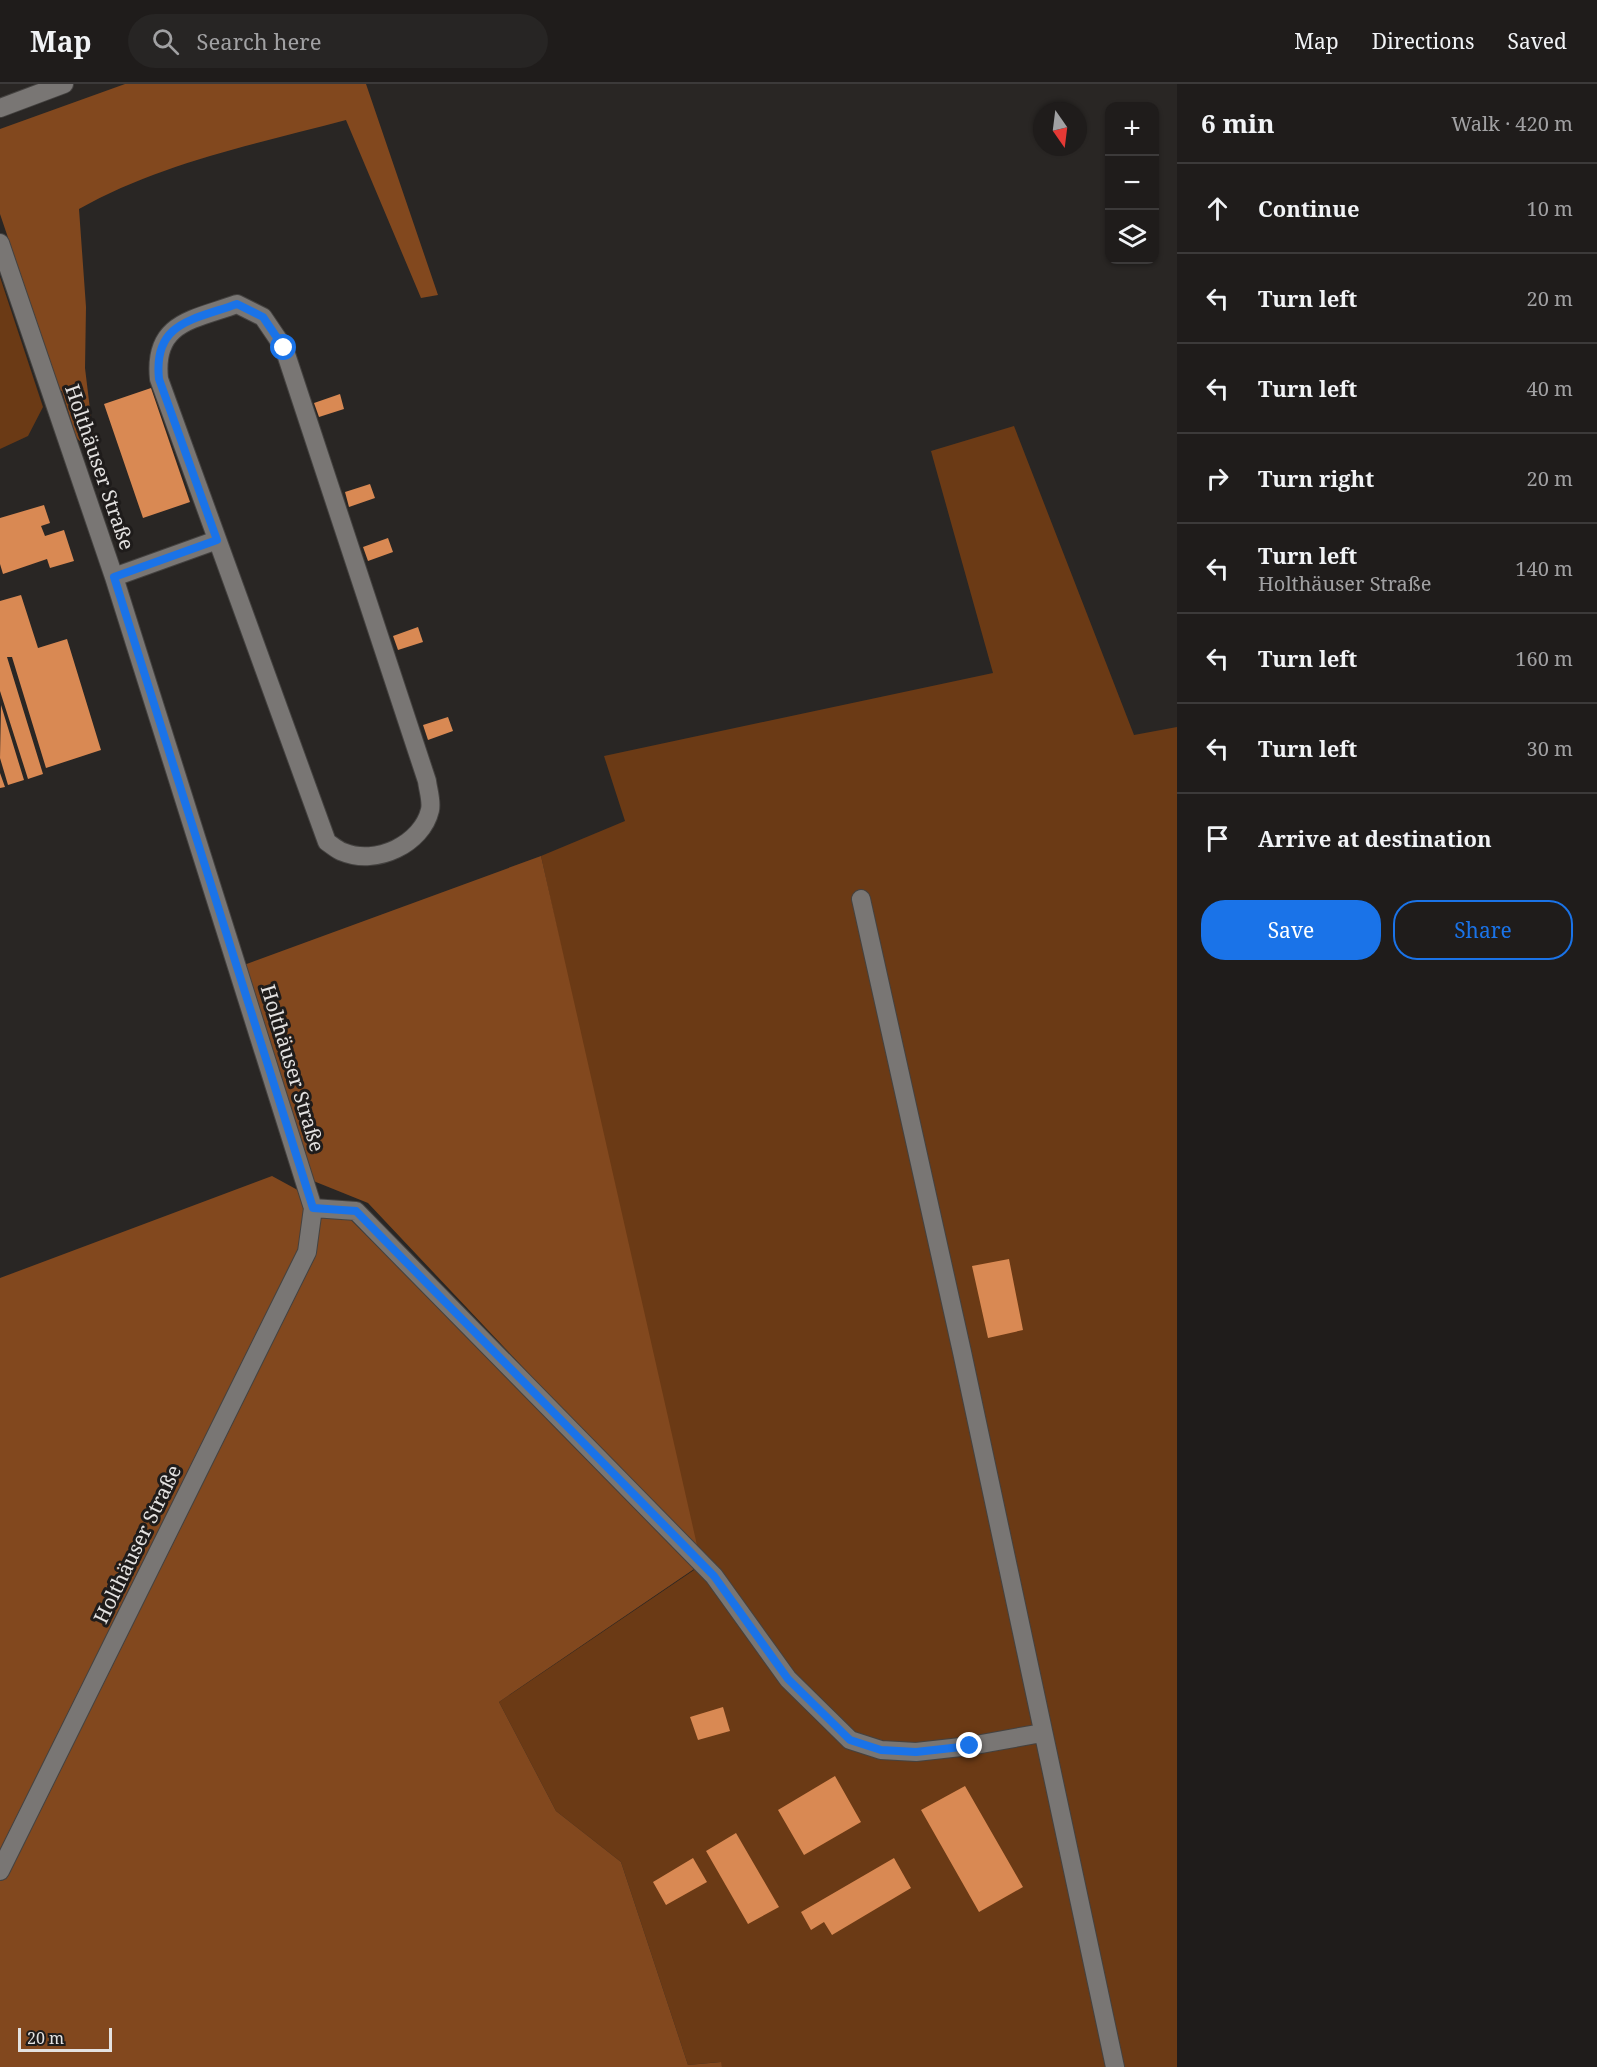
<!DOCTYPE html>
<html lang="en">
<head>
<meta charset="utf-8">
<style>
  body { margin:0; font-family:"Noto Serif",serif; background:#272524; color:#f1f3f6 }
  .controls { position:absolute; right:18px; top:18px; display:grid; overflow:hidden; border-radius:12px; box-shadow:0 2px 4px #0004 }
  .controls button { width:54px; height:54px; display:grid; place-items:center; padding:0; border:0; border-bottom:2px solid #3c3a3a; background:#1f1c1b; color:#f1f3f6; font:30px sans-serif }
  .compass { position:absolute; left:1033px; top:18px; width:54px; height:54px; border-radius:50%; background:#1f1c1b; box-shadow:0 2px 4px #0004; rotate:166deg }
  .scale { position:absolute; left:18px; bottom:15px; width:94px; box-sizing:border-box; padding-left:6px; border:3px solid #e4e2e1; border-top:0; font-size:16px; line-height:21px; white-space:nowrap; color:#e4e2e1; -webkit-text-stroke:4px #1f1c1b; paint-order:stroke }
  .stop { position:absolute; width:18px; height:18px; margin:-14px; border:4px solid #1a73e8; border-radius:50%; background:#fff }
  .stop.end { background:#1a73e8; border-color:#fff; box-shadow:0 2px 6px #0008 }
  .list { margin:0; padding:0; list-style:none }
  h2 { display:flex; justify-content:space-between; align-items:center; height:78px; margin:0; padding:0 24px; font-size:26px }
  h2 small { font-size:20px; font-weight:400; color:#a1a1a3 }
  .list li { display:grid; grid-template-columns:39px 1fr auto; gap:18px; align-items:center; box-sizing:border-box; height:90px; padding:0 24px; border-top:2px solid #3c3a3a }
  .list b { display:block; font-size:22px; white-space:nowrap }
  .list p { margin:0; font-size:20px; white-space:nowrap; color:#a1a1a3 }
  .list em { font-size:20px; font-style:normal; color:#a1a1a3 }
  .actions { display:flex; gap:12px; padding:18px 24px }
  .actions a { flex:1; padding:14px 0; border:2px solid #1a73e8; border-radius:24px; text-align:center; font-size:21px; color:#1a73e8 }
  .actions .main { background:#1a73e8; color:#fff }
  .icon { flex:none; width:33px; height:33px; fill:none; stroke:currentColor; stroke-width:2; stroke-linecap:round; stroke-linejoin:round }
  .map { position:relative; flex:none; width:1177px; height:1983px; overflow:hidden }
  header { display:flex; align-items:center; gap:36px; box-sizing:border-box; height:84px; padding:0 30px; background:#1f1c1b; border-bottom:2px solid #3c3a3a }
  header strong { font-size:28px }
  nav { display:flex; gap:33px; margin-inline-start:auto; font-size:21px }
  .search { width:420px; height:54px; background:#272524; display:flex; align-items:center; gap:15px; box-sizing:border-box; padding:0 21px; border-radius:33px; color:#a1a1a3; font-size:22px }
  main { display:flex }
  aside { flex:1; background:#1f1c1b }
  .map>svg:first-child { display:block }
  .green { fill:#6b3a15 }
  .forest { fill:#82481e }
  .building { fill:#d98953 }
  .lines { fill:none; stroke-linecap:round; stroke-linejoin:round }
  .minor-casing { stroke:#444240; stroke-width:20 }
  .minor { stroke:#797674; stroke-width:18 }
  .route { stroke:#1a73e8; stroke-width:8 }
  .labels { text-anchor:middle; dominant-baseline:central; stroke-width:6; stroke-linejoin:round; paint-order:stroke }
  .street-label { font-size:20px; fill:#e4e2e1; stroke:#1f1c1b }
</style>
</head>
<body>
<header>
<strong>Map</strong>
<div class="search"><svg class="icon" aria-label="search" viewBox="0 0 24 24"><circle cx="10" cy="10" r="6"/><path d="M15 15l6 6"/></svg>Search here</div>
<nav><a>Map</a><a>Directions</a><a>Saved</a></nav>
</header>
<main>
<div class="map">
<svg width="1177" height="1983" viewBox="0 0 1177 1983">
  <rect width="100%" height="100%" fill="#292624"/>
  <path class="green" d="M 0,193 L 43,323 L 28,352 L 0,365 Z
    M 1014,342 L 1134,651 L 1177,643 L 1177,1983 L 722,1983 L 720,1978 L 688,1981 L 621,1778 L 556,1727 L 499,1618 L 697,1484 L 541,772 L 625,737 L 604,672 L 993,589 L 931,367 Z"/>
  <path class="forest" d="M 125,0 L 366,0 L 438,211 L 421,214 L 346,36 C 256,60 160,79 79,125 L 86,223 L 85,284 L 96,375 L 76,353 L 62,307 L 49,303 L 42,254 L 0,130 L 0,45 Z
    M 541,772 L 546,794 L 699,1470 L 368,1119 L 306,1094 L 244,881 Z
    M 272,1092 L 349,1134 L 697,1483 L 499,1618 L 556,1727 L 621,1778 L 688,1981 L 721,1978 L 722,1983 L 0,1983 L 0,1194 Z"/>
  <path class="building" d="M 151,304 L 190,418 L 143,434 L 104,320 Z
    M 340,310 L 344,325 L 319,333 L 314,319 Z
    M 370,400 L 375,414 L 349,423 L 345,408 Z
    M 44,421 L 50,439 L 41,442 L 45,452 L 64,446 L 74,477 L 50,484 L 47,475 L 3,490 L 0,480 L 0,434 Z
    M 388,454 L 393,468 L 368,477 L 363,463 Z
    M 21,511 L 38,564 L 67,555 L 101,666 L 46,684 L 12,573 L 7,573 L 43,690 L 28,695 L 0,607 L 0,517 Z
    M 418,543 L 423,558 L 398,566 L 393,552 Z
    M 1,621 L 24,696 L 8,701 L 0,674 Z
    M 448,633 L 453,647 L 428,656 L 423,641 Z
    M 0,689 L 5,703 L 0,704 Z
    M 1009,1175 L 1023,1246 L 988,1254 L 972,1182 Z
    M 723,1623 L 730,1647 L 698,1656 L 690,1633 Z
    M 835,1692 L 861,1738 L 804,1771 L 778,1726 Z
    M 965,1702 L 1023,1803 L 979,1828 L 921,1726 Z
    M 736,1749 L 779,1823 L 748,1840 L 706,1767 Z
    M 693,1774 L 707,1798 L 666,1821 L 653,1798 Z
    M 894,1774 L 911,1804 L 832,1851 L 824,1838 L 811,1846 L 801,1828 Z"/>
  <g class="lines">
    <defs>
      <path id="minor" d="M 0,24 L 64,0
        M 0,159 L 114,493 L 313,1124 L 307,1168 L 0,1787
        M 237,220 L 263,233 L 284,264 L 427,697 C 428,706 432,717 430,726 C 422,760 376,782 343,768 C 337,766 332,761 327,758 L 159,295 C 153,238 193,236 237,220 Z
        M 114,493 L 217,456
        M 861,815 L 962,1268 L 1115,1983
        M 313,1124 L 356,1127 L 714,1492 L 788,1595 L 850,1656 L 881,1666 L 916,1668 L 970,1662 L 1042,1649"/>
    </defs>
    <use href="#minor" class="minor-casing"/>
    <use href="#minor" class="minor"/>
  </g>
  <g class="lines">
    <path class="route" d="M 284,264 L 263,233 L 237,220 C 193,236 153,238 159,295 L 217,456 L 114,493 L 313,1124 L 356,1127 L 714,1492 L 788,1595 L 850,1656 L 881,1666 L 916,1668 L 970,1662"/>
  </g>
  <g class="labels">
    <g class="street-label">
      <text transform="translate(100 383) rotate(71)">Holthäuser Straße</text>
      <text transform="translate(293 984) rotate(73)">Holthäuser Straße</text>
      <text transform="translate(137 1460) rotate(-64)">Holthäuser Straße</text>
    </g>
  </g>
</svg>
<div class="controls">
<button>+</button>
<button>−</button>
<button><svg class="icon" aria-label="layers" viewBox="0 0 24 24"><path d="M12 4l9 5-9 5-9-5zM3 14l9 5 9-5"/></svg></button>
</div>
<svg class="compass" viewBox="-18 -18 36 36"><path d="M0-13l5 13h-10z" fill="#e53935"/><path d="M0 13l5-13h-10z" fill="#a1a1a3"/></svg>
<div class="scale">20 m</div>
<div class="stop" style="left:284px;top:264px"></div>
<div class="stop end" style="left:970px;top:1662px"></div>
</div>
<aside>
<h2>6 min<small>Walk · 420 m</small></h2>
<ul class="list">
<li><svg class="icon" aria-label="ahead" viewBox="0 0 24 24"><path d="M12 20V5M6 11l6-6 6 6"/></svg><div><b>Continue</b></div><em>10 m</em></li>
<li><svg class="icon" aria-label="left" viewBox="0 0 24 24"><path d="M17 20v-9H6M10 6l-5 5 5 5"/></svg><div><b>Turn left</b></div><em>20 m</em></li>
<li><svg class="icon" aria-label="left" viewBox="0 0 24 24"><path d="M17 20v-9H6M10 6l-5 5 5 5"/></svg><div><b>Turn left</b></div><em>40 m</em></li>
<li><svg class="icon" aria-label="right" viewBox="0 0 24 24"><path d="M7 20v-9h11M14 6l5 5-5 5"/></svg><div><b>Turn right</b></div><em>20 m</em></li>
<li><svg class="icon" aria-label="left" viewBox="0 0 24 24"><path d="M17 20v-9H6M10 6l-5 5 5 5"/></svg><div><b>Turn left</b><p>Holthäuser Straße</p></div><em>140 m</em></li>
<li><svg class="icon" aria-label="left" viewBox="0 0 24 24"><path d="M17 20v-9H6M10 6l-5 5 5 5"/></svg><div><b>Turn left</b></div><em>160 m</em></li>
<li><svg class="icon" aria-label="left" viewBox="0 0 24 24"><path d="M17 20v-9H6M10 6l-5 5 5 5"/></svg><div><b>Turn left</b></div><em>30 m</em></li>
<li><svg class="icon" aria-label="arrive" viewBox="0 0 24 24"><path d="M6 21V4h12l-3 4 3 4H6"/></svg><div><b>Arrive at destination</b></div></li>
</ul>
<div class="actions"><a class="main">Save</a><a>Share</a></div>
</aside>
</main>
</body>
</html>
